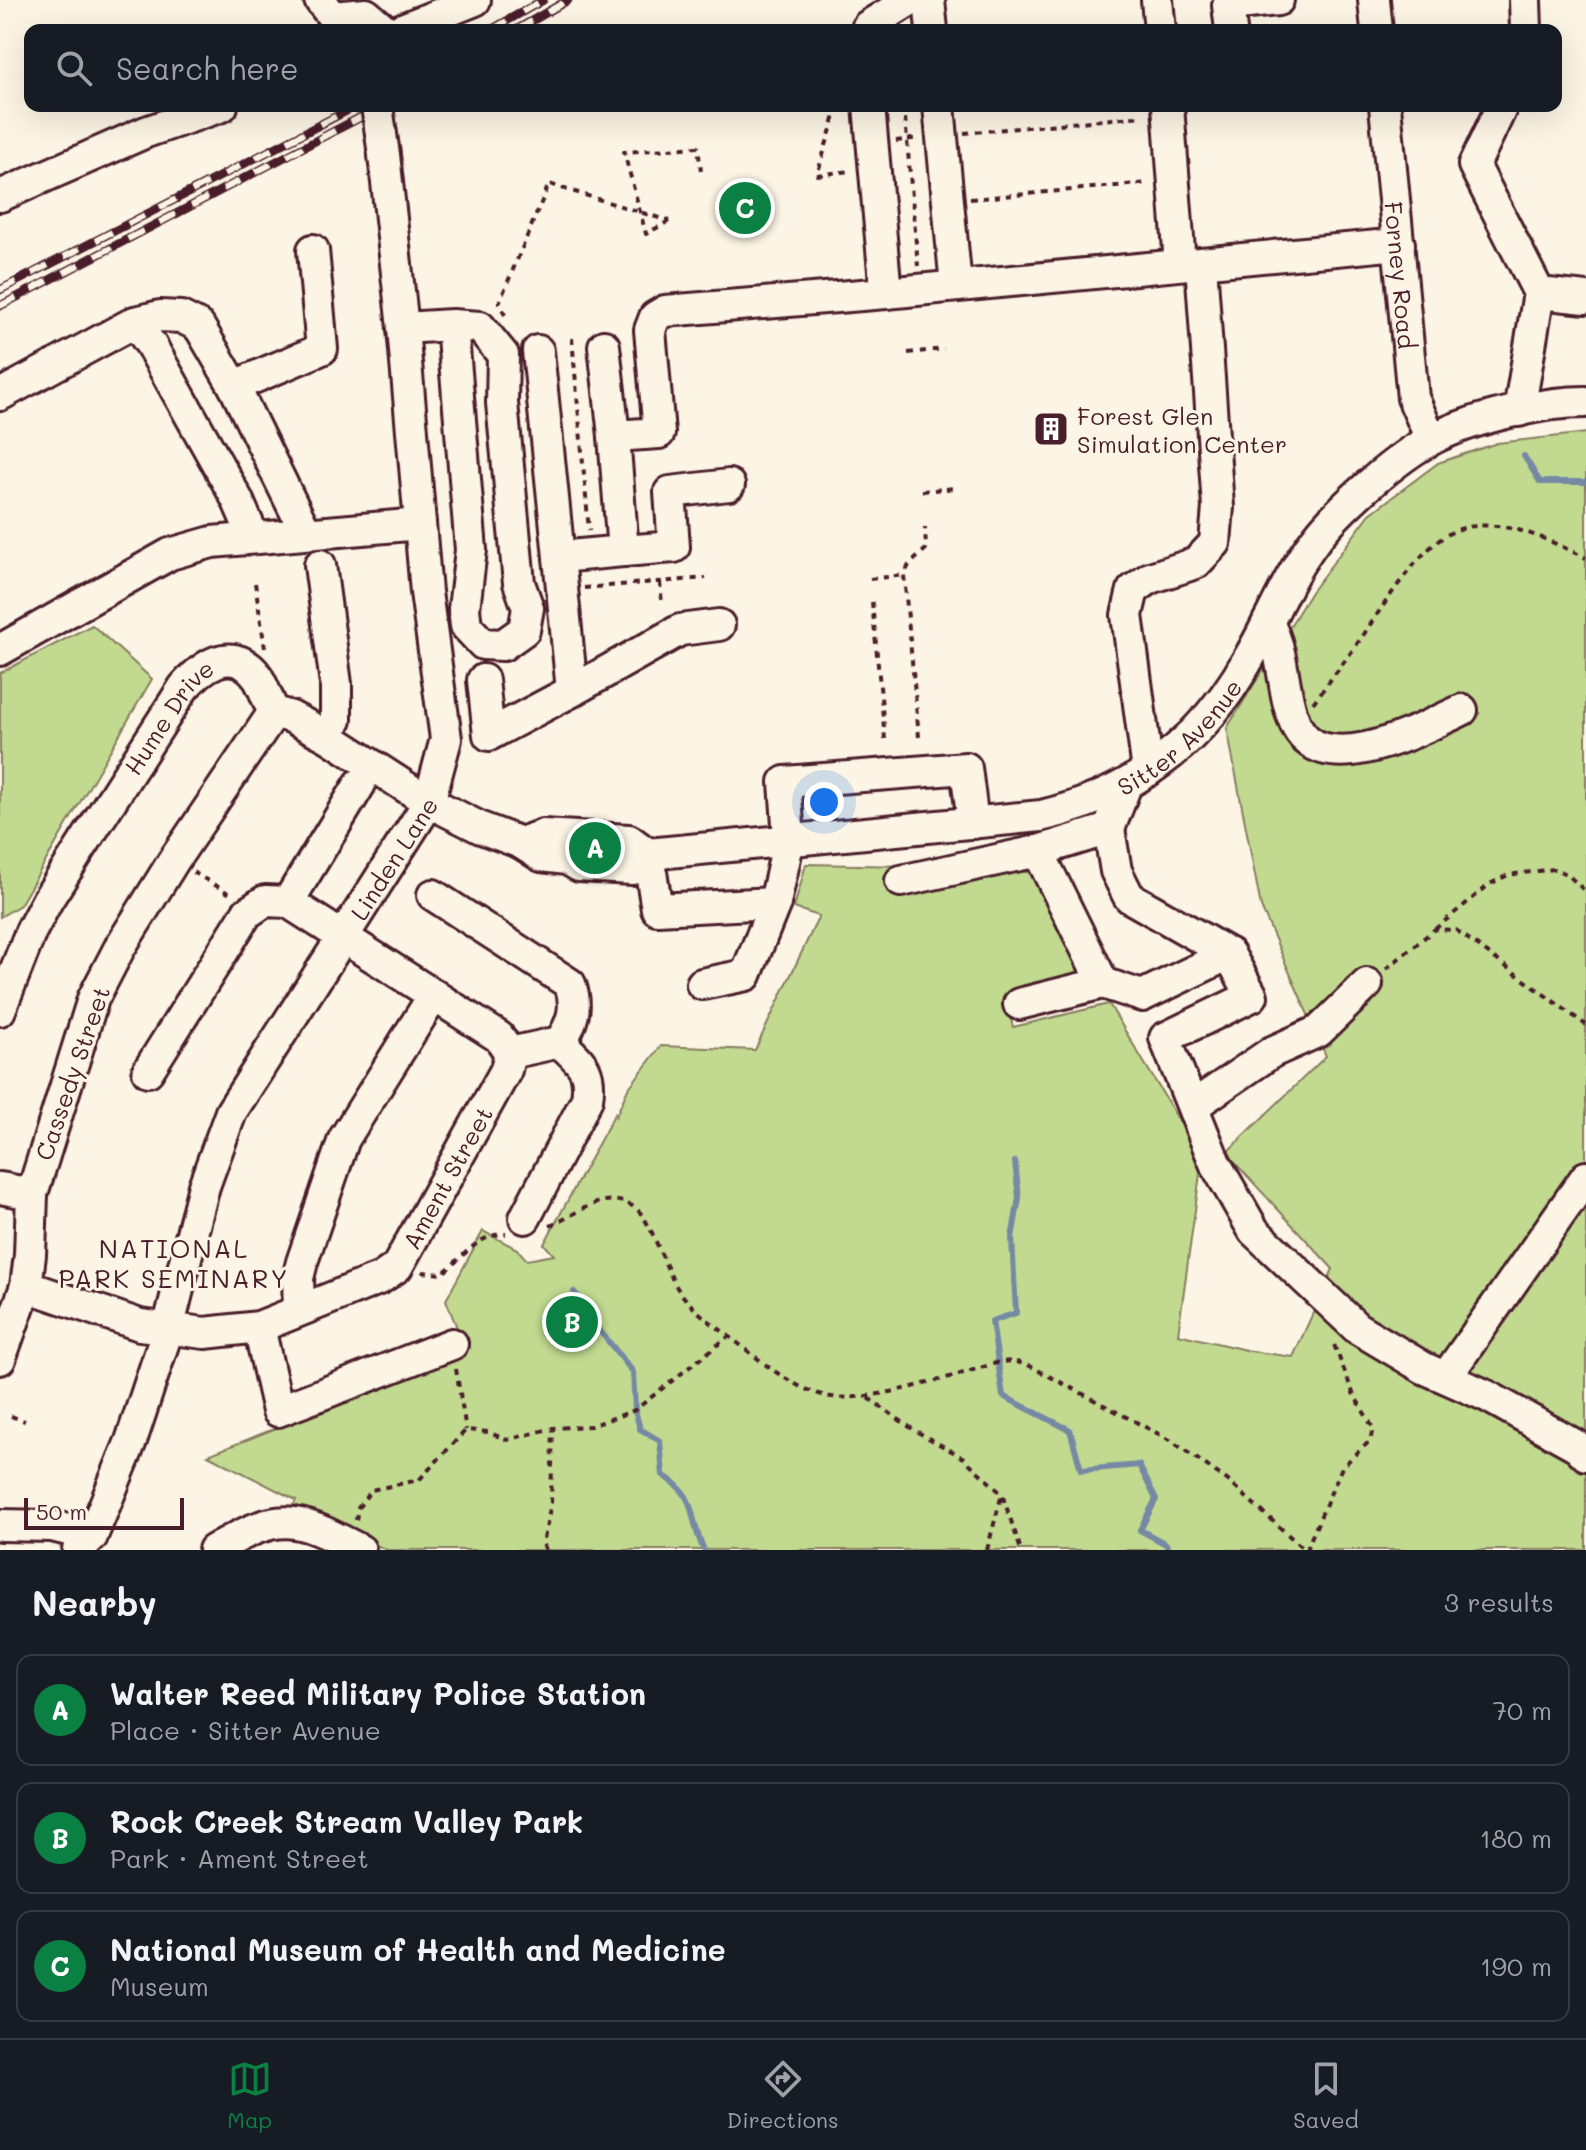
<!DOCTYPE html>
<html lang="en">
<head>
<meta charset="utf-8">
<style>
  body { margin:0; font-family:Mali,sans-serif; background:#242831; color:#f1f3f6 }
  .scale { position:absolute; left:24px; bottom:20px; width:160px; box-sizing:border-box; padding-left:8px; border:4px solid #4a1f2b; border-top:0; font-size:22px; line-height:28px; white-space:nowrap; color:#4a1f2b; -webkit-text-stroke:6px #fcf5e5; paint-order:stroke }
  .you { position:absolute; left:824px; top:802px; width:28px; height:28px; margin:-20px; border:6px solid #fff; border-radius:50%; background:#1a73e8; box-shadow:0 0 0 12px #1a73e833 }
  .badge { display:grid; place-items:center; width:52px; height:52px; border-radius:50%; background:#0b8043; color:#fff; font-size:26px; font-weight:700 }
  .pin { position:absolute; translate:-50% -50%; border:4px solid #fff; box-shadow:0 2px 8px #0006 }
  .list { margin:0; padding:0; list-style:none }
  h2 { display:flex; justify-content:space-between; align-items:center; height:104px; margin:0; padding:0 32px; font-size:34px }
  h2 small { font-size:26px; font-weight:400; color:#9ea1a6 }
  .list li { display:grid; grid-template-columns:52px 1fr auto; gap:24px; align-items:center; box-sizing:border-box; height:112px; margin:0 16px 16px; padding:0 16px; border:2px solid #363941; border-radius:16px }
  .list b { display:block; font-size:30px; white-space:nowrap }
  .list p { margin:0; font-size:26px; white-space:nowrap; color:#9ea1a6 }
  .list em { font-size:26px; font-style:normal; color:#9ea1a6 }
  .icon { flex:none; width:44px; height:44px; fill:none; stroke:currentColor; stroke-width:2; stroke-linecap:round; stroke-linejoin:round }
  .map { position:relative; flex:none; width:1586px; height:1550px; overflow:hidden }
  .search { position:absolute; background:#171b24; box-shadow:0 8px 32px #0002; left:24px; right:24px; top:24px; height:88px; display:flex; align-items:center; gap:20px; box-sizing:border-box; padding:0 28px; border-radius:16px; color:#9ea1a6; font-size:30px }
  .sheet { height:488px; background:#171b24 }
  nav { display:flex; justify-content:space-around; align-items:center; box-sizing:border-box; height:112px; border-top:2px solid #363941; background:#171b24; font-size:22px; color:#9ea1a6 }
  nav a { display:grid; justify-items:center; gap:4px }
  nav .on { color:#0b8043 }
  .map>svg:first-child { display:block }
  .green { fill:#c1da90; stroke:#867c5e; stroke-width:2 }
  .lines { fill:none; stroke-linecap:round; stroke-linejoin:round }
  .stream { stroke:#7689a4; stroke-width:6 }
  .minor-casing { stroke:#4a1f2b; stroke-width:36 }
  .path { stroke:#4a1f2b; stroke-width:4; stroke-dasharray:6 6; stroke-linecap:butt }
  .minor { stroke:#fcf5e5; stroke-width:30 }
  .rail-casing { stroke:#4a1f2b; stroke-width:9 }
  .rail { stroke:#fcf5e5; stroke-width:6; stroke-dasharray:18; stroke-linecap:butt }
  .minor-bridge-casing { stroke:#4a1f2b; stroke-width:36; stroke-linecap:butt }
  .minor-bridge { stroke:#fcf5e5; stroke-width:30 }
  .labels { text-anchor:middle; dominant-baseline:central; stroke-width:6; stroke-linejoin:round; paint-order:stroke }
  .street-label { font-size:24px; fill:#4a1f2b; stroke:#fcf5e5 }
  .poi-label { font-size:24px; fill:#4a1f2b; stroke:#fcf5e5; text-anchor:start }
  .neighbourhood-label { font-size:26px; letter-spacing:2px; fill:#4a1f2b; stroke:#fcf5e5 }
</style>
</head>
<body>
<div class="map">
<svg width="1586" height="1550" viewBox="0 0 1586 1550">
  <rect width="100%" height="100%" fill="#fcf5e5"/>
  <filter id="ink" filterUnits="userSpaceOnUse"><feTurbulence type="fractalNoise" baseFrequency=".0125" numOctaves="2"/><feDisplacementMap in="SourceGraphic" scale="16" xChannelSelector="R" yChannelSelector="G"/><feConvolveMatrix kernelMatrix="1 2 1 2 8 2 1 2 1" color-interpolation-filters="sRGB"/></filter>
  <g filter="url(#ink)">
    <path class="green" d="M 1586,433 L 1586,1550 L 387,1550 L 292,1509 L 296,1500 L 208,1455 L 467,1353 L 446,1300 L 483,1231 L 517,1249 L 527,1260 L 554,1255 L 544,1244 L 615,1113 L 616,1116 L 628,1089 L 661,1046 L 755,1050 L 819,916 L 794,908 L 806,864 L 1010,868 L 1038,875 L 1088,971 L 1004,994 L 1013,1027 L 1109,1004 L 1202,1159 L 1178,1334 L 1250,1351 L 1293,1357 L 1333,1269 L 1226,1153 L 1326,1056 L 1261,907 L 1227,728 L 1311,592 L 1370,514 L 1438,463 L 1497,443 Z
      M 92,625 L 152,679 L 20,905 L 0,917 L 0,673 Z"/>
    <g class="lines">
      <path class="stream" d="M 1524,456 L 1540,482 L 1586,482
        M 1015,1162 L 1019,1198 L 1012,1238 L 1016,1313 L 992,1321 L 1003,1396 L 1070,1430 L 1081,1470 L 1139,1465 L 1156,1499 L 1140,1530 L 1166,1544 L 1168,1550
        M 574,1292 L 594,1317 L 596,1326 L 633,1372 L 635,1410 L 640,1429 L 660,1441 L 663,1475 C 700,1498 687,1516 704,1550"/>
      <defs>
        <g id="minor">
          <path d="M 320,0 L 333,17 L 366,14 L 385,30"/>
          <path d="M 929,0 L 932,30"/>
          <path d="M 1157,0 L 1160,30"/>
          <path d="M 1374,0 L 1377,30"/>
          <path d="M 1525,0 L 1526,30"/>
          <path d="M 400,30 L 475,0"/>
          <path d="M 867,30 L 868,26 L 910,0"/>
          <path d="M 1231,30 L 1228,5 L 1278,0"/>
          <path d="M 869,106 L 886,293"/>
          <path d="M 939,106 L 956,286"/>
          <path d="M 1168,106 L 1180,264"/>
          <path id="s1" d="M 1385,106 L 1413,398 L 1431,439"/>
          <path d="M 1502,106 L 1474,165 L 1539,293 L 1519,411"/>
          <path d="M 0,196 L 146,132 L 222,106"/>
          <path d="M 1539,293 L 1586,298"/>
          <path d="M 135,322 L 151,345 L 237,499 L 254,538"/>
          <path d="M 403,328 L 452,325 L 480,327 L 503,355 L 502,403 L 519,583 L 528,608 L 524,630 L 503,645 L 483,644 L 466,626 L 464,609 L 471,550 L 452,325"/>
          <path d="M 604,346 L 614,436 L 659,433 L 650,330 L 655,317 L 665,311 L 886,293 L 1399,244"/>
          <path d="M 538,351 L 559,557 L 623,551 L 614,436"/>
          <path d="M 0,395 L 135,322 L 160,316 L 181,317 L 199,326 L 234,386"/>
          <path d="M 306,533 L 234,386 L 322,349 L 313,250"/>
          <path d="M 623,551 L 674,547 L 670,492 L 729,485"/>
          <path d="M 320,565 L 336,684 L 336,720 L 327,736"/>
          <path d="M 1268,622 C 1286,657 1281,690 1295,723 C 1321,784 1423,728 1462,710"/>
          <path d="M 0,650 L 170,554 L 212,542 L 420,524"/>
          <path d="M 483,680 L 489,735 L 572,691 L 559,557"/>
          <path d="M 572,691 L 680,630 L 719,625"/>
          <path id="s2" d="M 274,712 L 174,860 L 120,947 L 93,999 L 32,1194 L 30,1255 L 26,1286 L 140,1325 L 205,1333 L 259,1327 L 381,1278 L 397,1267 L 506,1070 L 510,1053 L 499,1037 L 288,902 L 360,784"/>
          <path d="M 1148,771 L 1127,615 L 1133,590 L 1150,578 L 1196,563 L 1215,543 L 1218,507 L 1201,264"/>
          <path d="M 1109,829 L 1116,871 L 1129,897 L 1229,954"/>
          <path d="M 521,843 L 543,835 L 629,840 L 648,854"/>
          <path d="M 648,854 L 657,909 L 775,903"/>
          <path d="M 901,881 L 1038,851 L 1109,829 L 1126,785"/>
          <path d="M 433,895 L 570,984 C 578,1006 573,1023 560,1042"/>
          <path d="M 1103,983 L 1142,996 L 1229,954 L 1252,996 L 1165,1038 L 1215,1163 L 1254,1231 L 1357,1328 L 1424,1368 L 1487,1396 L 1577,1446 L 1586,1455"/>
          <path d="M 702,984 L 746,975 L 775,903 L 789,839 L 785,782 L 966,768 L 973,823"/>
          <path d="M 1019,1004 L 1103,983 L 1038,851"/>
          <path id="s3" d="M 0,1010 L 31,931 L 48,899 L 184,687 C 202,667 229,645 254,672 C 263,683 267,700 274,712 L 291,717 L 327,736 L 429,802 L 481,828 L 521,843 L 541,856 L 567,859 L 579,866 L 632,869 L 648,854 L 1041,816 C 1135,794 1204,741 1250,656 C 1272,618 1288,576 1315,540 C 1339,508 1398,456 1434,438 C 1474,418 1541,402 1586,402"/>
          <path d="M 510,1053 L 560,1042 C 580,1062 592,1068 587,1099 L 525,1218"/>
          <path d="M 148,1071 L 247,913 L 265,901 L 288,902"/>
          <path d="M 1193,1106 L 1272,1052 L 1319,1031 L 1367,984"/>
          <path d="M 0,1188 L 32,1194"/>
          <path d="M 299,1310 L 298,1278 L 302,1262 L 344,1139 L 434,995"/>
          <path d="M 259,1327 L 278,1411 L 452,1344"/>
          <path d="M 0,1359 L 26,1286"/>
          <path d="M 1446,1377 L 1586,1177"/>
          <path d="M 0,1525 L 52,1526 L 92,1536"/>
          <path id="s4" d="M 78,1550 L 92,1536 L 131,1441 L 168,1329 L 204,1186 L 231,1112 L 429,802 L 446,739 L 426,592 L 403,328 L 384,155"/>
          <path d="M 214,1550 C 281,1511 292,1515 360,1550"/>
        </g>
      </defs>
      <use href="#minor" class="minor-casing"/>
      <path class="path" d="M 838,106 L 817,175 L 850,171
        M 904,106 L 918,266
        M 964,133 L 1143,116
        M 896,141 L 919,138
        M 970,199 L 1149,183
        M 669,221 L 646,234 L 624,152 L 698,147 L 701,171
        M 505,315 L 499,303 L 549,184 L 669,221
        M 572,338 L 589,531
        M 908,353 L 944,349
        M 922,491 L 956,488
        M 870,579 L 904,575
        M 660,582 L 662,604
        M 255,583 L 265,648
        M 584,588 L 706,578
        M 872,602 L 885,739
        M 1313,703 C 1328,683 1343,664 1357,644 C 1380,612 1419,544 1457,530 C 1501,515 1548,540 1586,558
        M 919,737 L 904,575 L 909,565 L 926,549 L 925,527
        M 193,872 L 230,894
        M 1435,929 L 1490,884 L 1508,875 L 1554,869 L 1567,874 L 1586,892
        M 1386,969 L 1435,929 L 1456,930 L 1586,1025
        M 550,1226 C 576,1215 604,1188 634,1207 C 651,1217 665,1272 680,1292 C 695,1313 719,1328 739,1344 C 765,1364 790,1386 822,1395 C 861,1407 959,1374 1000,1362 L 1012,1361 L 1028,1365 L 1170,1440 L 1227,1480 L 1305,1550
        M 422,1272 L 442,1274 C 462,1258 479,1233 506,1234
        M 456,1369 L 466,1430
        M 868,1398 L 914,1430 L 964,1458 L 1002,1494 L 1021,1550
        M 11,1416 L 25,1421
        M 356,1520 L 358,1508 L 371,1490 L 419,1480 L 466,1430 L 488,1432 L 507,1440 L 553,1428
        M 546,1550 L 543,1544 L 551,1503 L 553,1428 L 591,1426 L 635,1410 L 729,1336
        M 987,1550 L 1002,1494
        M 1306,1550 L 1342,1467 L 1370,1441 L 1373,1428 L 1353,1393 L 1333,1342"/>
      <use href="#minor" class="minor"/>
      <defs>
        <path id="rail" d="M 491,30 L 543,0
          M 516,30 L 568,0
          M 0,290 L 356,106
          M 0,306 L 382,106"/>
      </defs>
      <use href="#rail" class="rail-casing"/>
      <use href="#rail" class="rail"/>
      <defs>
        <path id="minor-bridge" d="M 377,106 L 384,155"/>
      </defs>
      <use href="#minor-bridge" class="minor-bridge-casing"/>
      <use href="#minor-bridge" class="minor-bridge"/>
    </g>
  </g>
  <defs>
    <symbol id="building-square" viewBox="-11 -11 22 22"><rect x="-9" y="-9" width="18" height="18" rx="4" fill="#4a1f2b" stroke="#fcf5e5"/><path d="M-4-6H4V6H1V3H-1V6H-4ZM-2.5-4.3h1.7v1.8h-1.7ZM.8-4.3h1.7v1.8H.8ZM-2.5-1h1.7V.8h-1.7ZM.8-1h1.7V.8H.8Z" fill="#fff"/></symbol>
  </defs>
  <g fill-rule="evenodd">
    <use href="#building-square" x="1031" y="409" width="40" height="40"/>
  </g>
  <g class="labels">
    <g class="street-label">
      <text stroke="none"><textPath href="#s1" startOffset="170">Forney Road</textPath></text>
      <text stroke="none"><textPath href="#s3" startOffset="340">Hume Drive</textPath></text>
      <text stroke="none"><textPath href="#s3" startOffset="1478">Sitter Avenue</textPath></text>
      <text stroke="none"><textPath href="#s4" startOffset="768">Linden Lane</textPath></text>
      <text transform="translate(72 1073) rotate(-71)">Cassedy Street</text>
      <text stroke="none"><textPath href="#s2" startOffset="1130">Ament Street</textPath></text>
    </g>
    <g class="poi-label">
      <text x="1077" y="415">Forest Glen<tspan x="1077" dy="28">Simulation Center</tspan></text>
    </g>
    <g class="neighbourhood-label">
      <text x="174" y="1248">NATIONAL<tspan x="174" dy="30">PARK SEMINARY</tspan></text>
    </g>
  </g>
</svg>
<div class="scale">50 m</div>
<div class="you"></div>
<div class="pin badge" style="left:595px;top:848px">A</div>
<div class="pin badge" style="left:572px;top:1322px">B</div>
<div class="pin badge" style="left:745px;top:208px">C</div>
<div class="search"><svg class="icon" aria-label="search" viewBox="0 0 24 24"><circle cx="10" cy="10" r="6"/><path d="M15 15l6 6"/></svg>Search here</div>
</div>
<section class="sheet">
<h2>Nearby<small>3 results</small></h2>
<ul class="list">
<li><span class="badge">A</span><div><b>Walter Reed Military Police Station</b><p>Place · Sitter Avenue</p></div><em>70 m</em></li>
<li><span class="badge">B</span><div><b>Rock Creek Stream Valley Park</b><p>Park · Ament Street</p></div><em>180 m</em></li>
<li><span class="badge">C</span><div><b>National Museum of Health and Medicine</b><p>Museum</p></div><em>190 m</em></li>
</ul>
</section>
<nav>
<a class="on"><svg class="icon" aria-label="map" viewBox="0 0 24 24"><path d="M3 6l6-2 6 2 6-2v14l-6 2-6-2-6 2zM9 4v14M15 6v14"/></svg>Map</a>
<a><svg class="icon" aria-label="directions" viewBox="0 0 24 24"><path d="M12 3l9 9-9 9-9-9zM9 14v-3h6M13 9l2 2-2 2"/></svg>Directions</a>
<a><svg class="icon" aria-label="saved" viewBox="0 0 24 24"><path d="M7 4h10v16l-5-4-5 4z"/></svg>Saved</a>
</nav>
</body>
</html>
